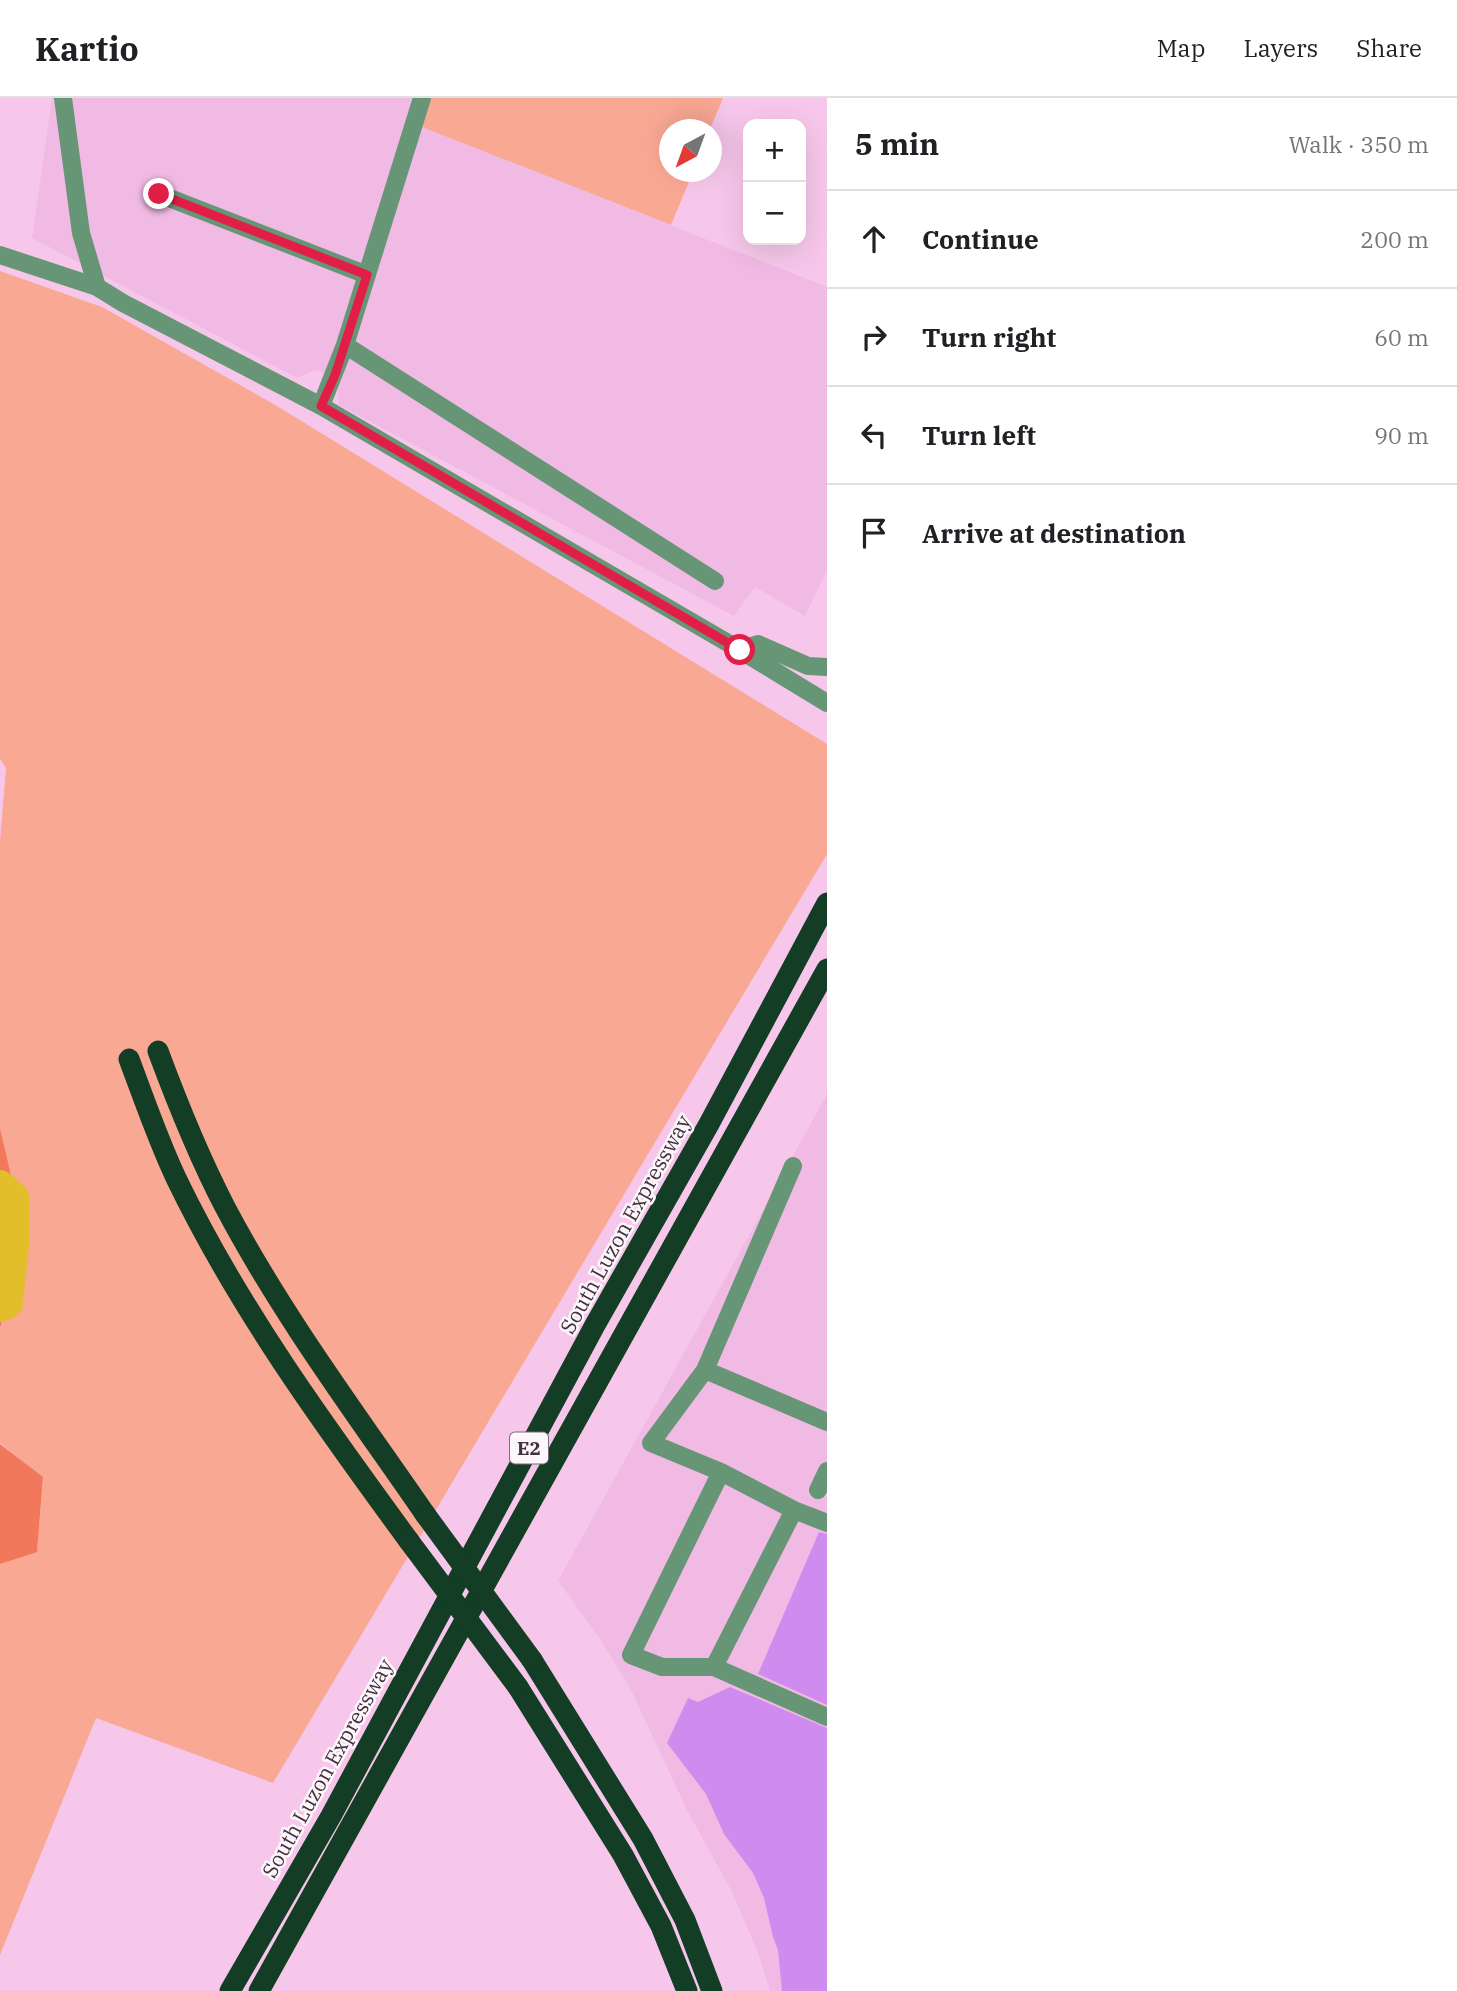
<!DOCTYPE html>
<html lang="en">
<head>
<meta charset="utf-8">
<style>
  body { margin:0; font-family:"IBM Plex Serif",serif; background:#f2f2f2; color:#202124 }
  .controls { position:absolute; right:21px; top:21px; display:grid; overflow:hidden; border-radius:14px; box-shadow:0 7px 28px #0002 }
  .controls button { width:63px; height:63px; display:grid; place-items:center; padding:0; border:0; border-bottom:2px solid #e0e0e0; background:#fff; color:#202124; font:35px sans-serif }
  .compass { position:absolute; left:659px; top:21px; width:63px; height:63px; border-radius:50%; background:#fff; box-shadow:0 7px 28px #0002; rotate:221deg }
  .stop { position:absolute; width:21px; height:21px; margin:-16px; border:5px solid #e11d48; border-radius:50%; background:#fff }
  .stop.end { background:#e11d48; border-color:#fff; box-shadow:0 2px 7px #0008 }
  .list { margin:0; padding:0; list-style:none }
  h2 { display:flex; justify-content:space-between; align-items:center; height:91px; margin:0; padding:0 28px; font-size:30px }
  h2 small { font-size:23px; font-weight:400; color:#757577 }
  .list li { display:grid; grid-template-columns:46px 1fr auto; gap:21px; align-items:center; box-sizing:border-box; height:98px; padding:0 28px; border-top:2px solid #e0e0e0 }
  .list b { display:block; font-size:26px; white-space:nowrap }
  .list em { font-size:23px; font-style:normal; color:#757577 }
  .icon { flex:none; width:38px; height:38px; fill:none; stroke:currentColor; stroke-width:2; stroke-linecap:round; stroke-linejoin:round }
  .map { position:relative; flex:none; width:827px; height:1893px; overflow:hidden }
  header { display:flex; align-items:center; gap:42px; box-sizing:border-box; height:98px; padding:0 35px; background:#fff; border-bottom:2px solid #e0e0e0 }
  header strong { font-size:33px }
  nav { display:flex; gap:38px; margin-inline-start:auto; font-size:24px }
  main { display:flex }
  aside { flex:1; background:#fff }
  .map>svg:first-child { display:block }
  .built { fill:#f1bae4 }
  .green { fill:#f9a894 }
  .forest { fill:#f1785b }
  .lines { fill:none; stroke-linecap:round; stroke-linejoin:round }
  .river { stroke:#e1be2a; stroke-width:30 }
  .building { fill:#cf8bee }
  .minor { stroke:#679676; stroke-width:18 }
  .highway { stroke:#143d25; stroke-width:21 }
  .highway-bridge { stroke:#143d25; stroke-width:21 }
  .route { stroke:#e11d48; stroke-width:9 }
  .labels { text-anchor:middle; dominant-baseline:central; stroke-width:5; stroke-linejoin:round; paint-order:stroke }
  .shield { fill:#fcf7fb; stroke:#7b6c77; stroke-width:2 }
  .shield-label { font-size:19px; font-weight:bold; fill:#44313f }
  .street-label { font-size:21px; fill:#44313f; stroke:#fcf7fb }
</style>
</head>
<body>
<header>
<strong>Kartio</strong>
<nav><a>Map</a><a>Layers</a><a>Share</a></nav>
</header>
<main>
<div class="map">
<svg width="827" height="1893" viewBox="0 0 827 1893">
  <rect width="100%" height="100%" fill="#f7c7eb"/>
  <path class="built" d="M 52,0 L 426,0 L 417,27 L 827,189 L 827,472 L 805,518 L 755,489 L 734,518 L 339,307 L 337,280 L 315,272 L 297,280 L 32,140 Z
    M 827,996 L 827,1893 L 770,1893 L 758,1855 L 732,1794 L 687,1712 L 630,1590 L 598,1538 L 558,1483 Z"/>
  <path class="green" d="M 430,0 L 723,0 L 710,31 L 670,32 L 670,74 L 693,74 L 671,127 L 422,29 Z
    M 0,173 L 102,209 L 277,308 L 827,646 L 827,756 L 273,1685 L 96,1620 L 0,1857 L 0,1466 L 37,1453 L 43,1380 L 0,1345 L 0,1230 L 7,1205 L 14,1147 L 14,1099 L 0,1030 L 0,743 L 6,670 L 0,661 Z"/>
  <path class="forest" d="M 0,1030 C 5,1053 12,1077 14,1100 C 18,1143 12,1190 0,1230 Z
    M 0,1346 L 43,1379 L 37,1454 L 0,1466 Z"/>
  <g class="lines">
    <path class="river" d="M 0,1087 L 14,1099 L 14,1147 L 8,1205 L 0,1209"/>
  </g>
  <path class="building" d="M 819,1434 L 827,1436 L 827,1607 L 758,1576 Z
    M 730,1589 L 827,1630 L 827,1893 L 782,1893 L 778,1852 L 773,1839 L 764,1800 L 753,1775 L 724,1736 L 706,1696 L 667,1645 L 688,1600 L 698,1604 Z"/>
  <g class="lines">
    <path class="minor" d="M 63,0 L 81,135 L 97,189
      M 159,96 L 367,177
      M 0,157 L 97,189 L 123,205 L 321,308 L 740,552 L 827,605
      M 345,247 L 715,483
      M 321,308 L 345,247 L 422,0
      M 740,552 L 758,546 L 808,568 L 827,569
      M 793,1068 L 705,1272 L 651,1345 L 721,1374 L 794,1412 L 827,1425
      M 705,1272 L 827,1324
      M 721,1374 L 631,1557 L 662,1569 L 714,1569 L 794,1412
      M 818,1392 L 827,1373
      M 714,1569 L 827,1619"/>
    <path class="highway" d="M 158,953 C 178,1007 199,1059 225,1109 C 282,1217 356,1316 425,1416
      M 129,961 C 144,1001 158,1042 176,1080 C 238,1209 324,1327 409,1443
      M 532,1562 L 643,1741 L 685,1822 L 712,1893
      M 518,1589 L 623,1757 L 661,1828 L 687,1893
      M 230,1893 L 331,1718 L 595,1227 L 709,1026 L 827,805
      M 259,1893 L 827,871"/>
    <path class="highway-bridge" d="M 425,1416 L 532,1562
      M 409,1443 L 518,1589"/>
  </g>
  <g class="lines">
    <path class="route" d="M 159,96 L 367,177 L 335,277 L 321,308 L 740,552"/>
  </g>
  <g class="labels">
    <rect class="shield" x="510" y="1334.5" width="38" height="31" rx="5"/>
    <g class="shield-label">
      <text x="529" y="1350">E2</text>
    </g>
    <g class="street-label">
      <text transform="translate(625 1126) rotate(-61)">South Luzon Expressway</text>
      <text transform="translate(327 1670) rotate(-61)">South Luzon Expressway</text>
    </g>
  </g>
</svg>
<div class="controls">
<button>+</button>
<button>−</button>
</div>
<svg class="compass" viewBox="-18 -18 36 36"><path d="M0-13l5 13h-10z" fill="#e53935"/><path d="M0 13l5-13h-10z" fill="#757577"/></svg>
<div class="stop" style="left:740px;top:552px"></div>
<div class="stop end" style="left:159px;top:96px"></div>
</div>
<aside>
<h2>5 min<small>Walk · 350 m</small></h2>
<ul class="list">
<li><svg class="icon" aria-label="ahead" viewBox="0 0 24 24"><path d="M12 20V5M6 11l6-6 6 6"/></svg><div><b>Continue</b></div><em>200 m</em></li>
<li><svg class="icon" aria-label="right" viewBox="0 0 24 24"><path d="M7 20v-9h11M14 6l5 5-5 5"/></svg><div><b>Turn right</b></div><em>60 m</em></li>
<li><svg class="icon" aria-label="left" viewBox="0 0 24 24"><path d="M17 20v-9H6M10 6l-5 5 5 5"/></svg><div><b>Turn left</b></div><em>90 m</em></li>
<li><svg class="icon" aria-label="arrive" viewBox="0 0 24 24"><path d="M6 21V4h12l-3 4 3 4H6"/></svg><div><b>Arrive at destination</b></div></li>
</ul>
</aside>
</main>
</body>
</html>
